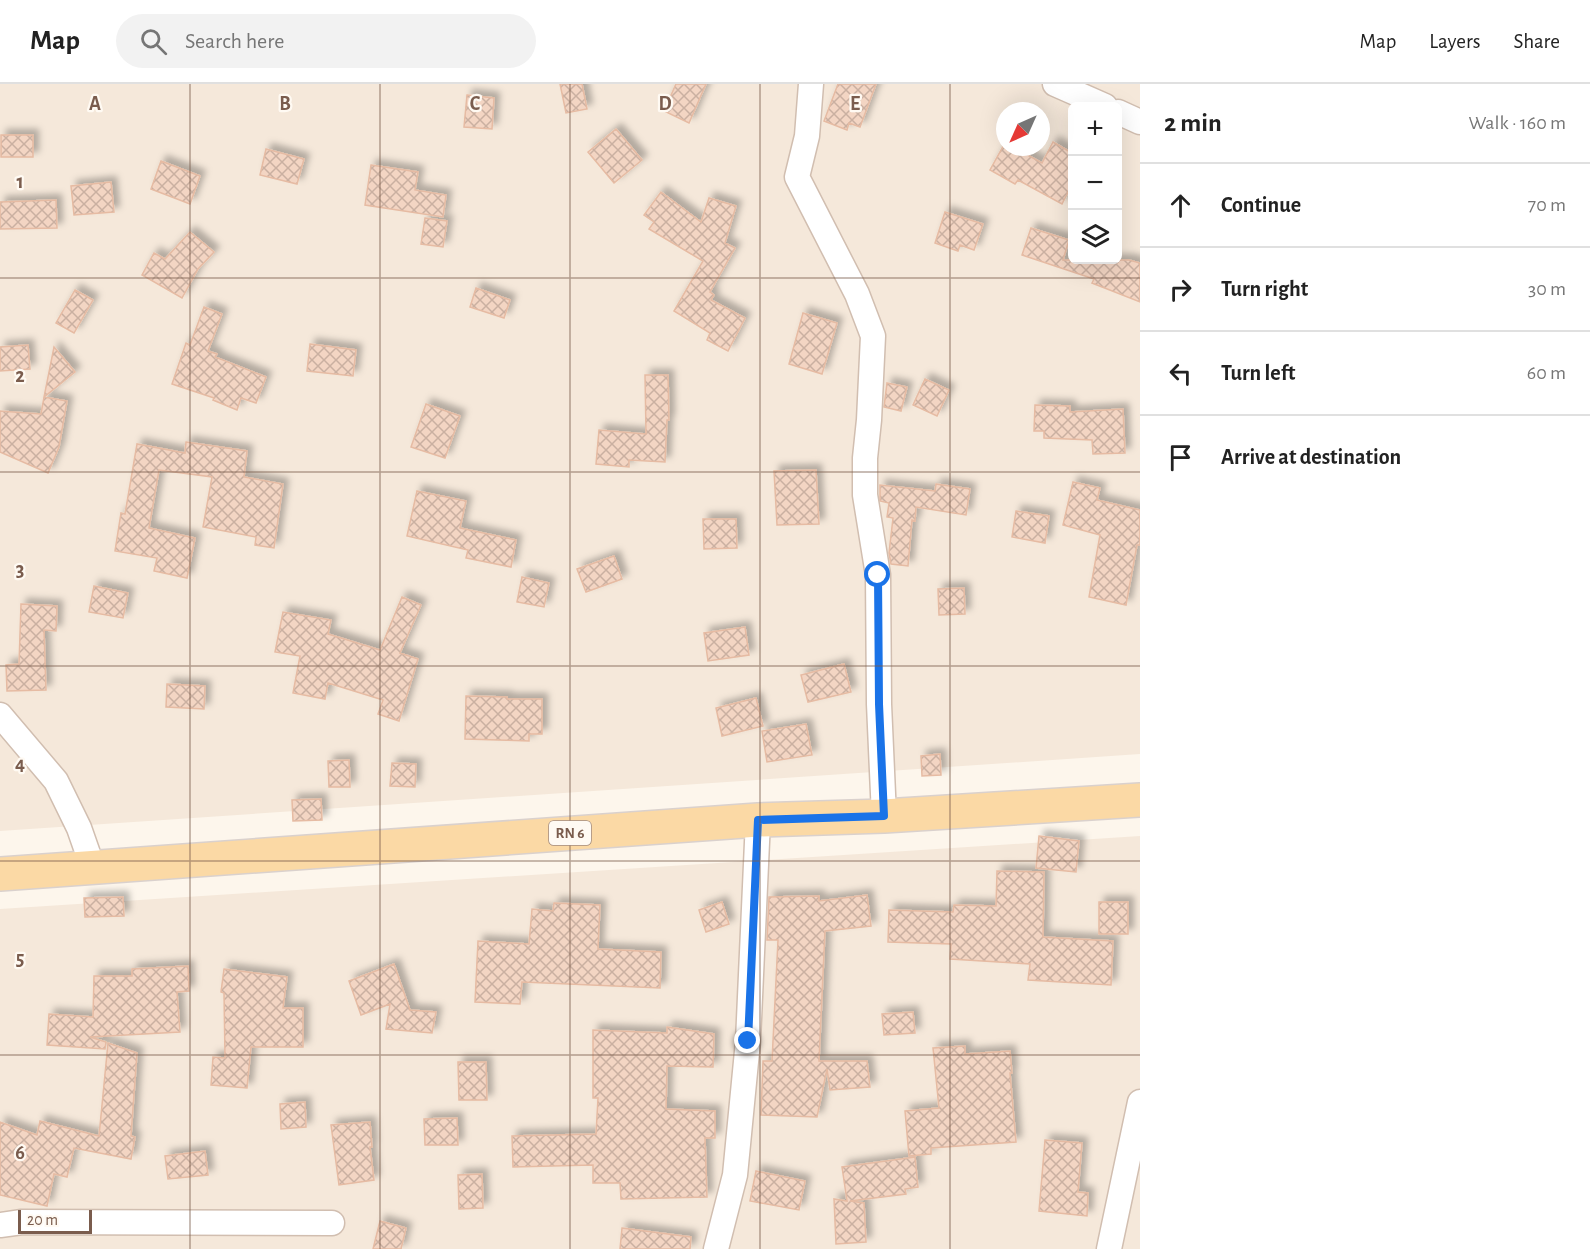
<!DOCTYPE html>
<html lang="en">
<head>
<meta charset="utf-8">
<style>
  body { margin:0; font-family:"Alegreya Sans",sans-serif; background:#f2f2f2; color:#222 }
  .controls { position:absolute; right:18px; top:18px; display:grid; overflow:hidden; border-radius:9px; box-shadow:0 6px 24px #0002 }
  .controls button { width:54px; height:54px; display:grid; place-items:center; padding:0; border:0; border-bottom:2px solid #e0e0e0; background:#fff; color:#222; font:30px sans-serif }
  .compass { position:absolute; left:996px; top:18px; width:54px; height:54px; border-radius:50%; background:#fff; box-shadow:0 6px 24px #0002; rotate:225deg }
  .scale { position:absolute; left:18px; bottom:15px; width:74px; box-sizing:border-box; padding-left:6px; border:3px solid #7a5c4d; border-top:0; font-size:16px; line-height:21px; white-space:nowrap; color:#7a5c4d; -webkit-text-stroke:4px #fffaf3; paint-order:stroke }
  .stop { position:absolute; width:18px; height:18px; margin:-14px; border:4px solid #1a73e8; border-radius:50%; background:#fff }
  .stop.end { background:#1a73e8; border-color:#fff; box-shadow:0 2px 6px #0008 }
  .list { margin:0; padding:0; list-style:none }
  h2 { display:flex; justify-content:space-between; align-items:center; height:78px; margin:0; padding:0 24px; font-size:26px }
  h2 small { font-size:20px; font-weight:400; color:#767676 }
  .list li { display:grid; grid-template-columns:39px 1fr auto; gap:18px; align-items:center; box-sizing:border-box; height:84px; padding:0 24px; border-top:2px solid #e0e0e0 }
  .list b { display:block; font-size:22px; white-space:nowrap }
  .list em { font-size:20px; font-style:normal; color:#767676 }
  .icon { flex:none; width:33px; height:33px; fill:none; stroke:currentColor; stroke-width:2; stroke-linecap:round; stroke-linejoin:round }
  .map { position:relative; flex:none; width:1140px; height:1165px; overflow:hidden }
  header { display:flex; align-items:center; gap:36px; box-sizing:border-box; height:84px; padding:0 30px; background:#fff; border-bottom:2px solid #e0e0e0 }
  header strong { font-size:28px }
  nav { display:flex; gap:33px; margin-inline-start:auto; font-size:21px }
  .search { width:420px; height:54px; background:#f2f2f2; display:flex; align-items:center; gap:15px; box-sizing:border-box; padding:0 21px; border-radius:33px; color:#767676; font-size:22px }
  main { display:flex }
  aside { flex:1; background:#fff }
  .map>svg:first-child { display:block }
  .residential { fill:#f5e8da; fill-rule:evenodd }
  .building { fill:url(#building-cross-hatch); stroke:#e6bba3; stroke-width:1.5; filter:url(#shadow) }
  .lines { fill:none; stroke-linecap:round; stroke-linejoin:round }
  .minor-casing { stroke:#d1beb0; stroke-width:27 }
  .primary-casing { stroke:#dad1cd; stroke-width:36 }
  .minor { stroke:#fff; stroke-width:24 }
  .primary { stroke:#fbd9a5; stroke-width:33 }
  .route { stroke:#1a73e8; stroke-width:8 }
  .grid { fill:none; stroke:#7a5c4d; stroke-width:1.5; stroke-opacity:0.55 }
  .labels { text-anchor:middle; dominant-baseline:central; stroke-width:4.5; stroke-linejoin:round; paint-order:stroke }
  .shield { fill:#fffaf3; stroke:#a28b7f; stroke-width:1.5 }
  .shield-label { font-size:15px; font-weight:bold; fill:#7a5c4d }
  .grid-label { font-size:20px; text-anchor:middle; font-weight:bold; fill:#7a5c4d; stroke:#fffaf3; stroke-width:4.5; stroke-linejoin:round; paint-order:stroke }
</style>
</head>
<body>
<header>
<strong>Map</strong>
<div class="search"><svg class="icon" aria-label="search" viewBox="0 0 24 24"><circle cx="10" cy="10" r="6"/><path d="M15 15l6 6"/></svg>Search here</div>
<nav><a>Map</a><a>Layers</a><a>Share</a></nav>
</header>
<main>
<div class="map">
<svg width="1140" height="1165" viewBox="0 0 1140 1165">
  <defs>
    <pattern id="building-cross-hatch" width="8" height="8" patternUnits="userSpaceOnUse" patternTransform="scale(1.5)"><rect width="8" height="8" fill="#f3d5c3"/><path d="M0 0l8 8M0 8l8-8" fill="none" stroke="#cab0a1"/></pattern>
    <filter id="shadow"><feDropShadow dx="5.5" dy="-5.5" stdDeviation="3" flood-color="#0004"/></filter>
  </defs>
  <rect width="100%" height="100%" fill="#fdf6ec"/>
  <path class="residential" d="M 0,0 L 1140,0 L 1140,670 L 0,747 ZM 1072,22 L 1118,22 L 1118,176 L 1072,176 ZM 1005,27 L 1041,27 L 1041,63 L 1005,63 Z
    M 1140,752 L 1140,1165 L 0,1165 L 0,825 Z"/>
  <path class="building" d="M 560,0 L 582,0 L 587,25 L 566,29 Z
    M 676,0 L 706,0 L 689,39 L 664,27 Z
    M 838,0 L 876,0 L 860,43 L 849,39 L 847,46 L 824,37 Z
    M 467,11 L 494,14 L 492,45 L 464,43 Z
    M 616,45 L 642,76 L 614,99 L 588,68 Z
    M 1,51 L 33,51 L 33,73 L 1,73 Z
    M 1053,58 L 1072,69 L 1072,100 L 1062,120 L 1018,96 L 1015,100 L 990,86 L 1005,59 L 1005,63 L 1013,63 L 1042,79 Z
    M 266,65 L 304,75 L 297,100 L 260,91 Z
    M 161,77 L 200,92 L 190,120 L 151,105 Z
    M 371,81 L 418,88 L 415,106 L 446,111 L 443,133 L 365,121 Z
    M 111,98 L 114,128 L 74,131 L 71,102 Z
    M 661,108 L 701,138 L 709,114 L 736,122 L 725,159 L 735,164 L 710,208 L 714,211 L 711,216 L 745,234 L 728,267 L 707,256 L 710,249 L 674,227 L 703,177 L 649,145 L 654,138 L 644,131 Z
    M 56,116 L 57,144 L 0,145 L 0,118 Z
    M 945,128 L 983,140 L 974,166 L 960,161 L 958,167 L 935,159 Z
    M 425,134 L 447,137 L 443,163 L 421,160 Z
    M 1031,144 L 1069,156 L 1063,176 L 1129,176 L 1140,179 L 1140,218 L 1092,199 L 1094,195 L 1022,171 Z
    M 190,148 L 214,168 L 198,185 L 182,214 L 142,191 L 154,169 L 165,175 Z
    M 476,204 L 510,216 L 504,234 L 470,223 Z
    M 75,206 L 93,216 L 74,249 L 56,239 Z
    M 204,223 L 222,230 L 208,267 L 217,270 L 215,273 L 266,293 L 256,319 L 241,314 L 237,326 L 213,316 L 214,314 L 172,300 L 186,259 L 190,261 Z
    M 803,229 L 837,239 L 822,290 L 789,280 Z
    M 310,260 L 356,266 L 353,292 L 307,287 Z
    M 28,261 L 30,285 L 0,287 L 0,263 Z
    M 54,263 L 75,288 L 44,313 Z
    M 645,291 L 668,291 L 669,336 L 667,336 L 665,378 L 629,376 L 629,383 L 596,380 L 599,346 L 646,350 Z
    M 925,295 L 949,306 L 937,332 L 913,321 Z
    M 887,299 L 907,303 L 901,327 L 884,323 Z
    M 44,313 L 67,317 L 59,363 L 48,389 L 0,368 L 0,327 L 41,330 Z
    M 426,320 L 460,332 L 445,374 L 411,363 Z
    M 1035,321 L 1070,322 L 1070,328 L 1123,325 L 1125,369 L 1093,370 L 1092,356 L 1044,354 L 1044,347 L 1034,347 Z
    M 186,358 L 247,367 L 244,393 L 283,400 L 274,464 L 255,461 L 256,453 L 203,443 L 212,393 L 159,386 L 149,444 L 195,454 L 187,494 L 154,487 L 157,474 L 115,467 L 121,429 L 125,430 L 137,360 L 185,369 Z
    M 816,386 L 819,440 L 777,441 L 774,387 Z
    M 1073,398 L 1100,404 L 1097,416 L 1140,426 L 1140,461 L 1137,461 L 1126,521 L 1089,513 L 1100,451 L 1063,441 Z
    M 936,400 L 970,405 L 966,431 L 916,423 L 915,437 L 912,436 L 908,482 L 891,480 L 889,469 L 893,434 L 887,433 L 889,419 L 880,417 L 880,401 L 935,407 Z
    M 417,407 L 466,417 L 460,444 L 516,456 L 511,483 L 466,474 L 468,466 L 407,452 Z
    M 1016,427 L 1049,432 L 1045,459 L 1012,453 Z
    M 703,435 L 736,435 L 737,464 L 704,465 Z
    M 614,472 L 622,495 L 586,508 L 577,485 Z
    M 522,493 L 549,499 L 544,523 L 517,518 Z
    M 94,502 L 128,509 L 123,534 L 89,528 Z
    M 964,504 L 965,530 L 939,531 L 938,505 Z
    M 402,513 L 421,521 L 400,569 L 418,575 L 399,637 L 378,630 L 383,616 L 328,599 L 325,615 L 293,609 L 300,572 L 275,568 L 283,528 L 331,536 L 328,550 L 380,566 Z
    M 21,520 L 57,522 L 56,547 L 44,546 L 46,606 L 7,607 L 6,581 L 19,580 Z
    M 745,543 L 749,571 L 708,577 L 704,549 Z
    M 844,580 L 851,608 L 808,618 L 801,591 Z
    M 167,600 L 205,602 L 204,625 L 166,623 Z
    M 466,612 L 507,613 L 507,615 L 542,615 L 542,650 L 529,650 L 529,657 L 465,655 Z
    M 756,614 L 763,642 L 722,652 L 716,624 Z
    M 806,640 L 812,671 L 767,678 L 762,647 Z
    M 940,670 L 941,691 L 922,692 L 921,672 Z
    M 349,676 L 350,703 L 329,703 L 328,677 Z
    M 392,679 L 416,680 L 415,703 L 390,702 Z
    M 321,715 L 322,736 L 293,737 L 292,716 Z
    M 1039,752 L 1079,757 L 1076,788 L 1036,784 Z
    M 997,787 L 1044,788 L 1043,853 L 1113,857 L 1111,901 L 1028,896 L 1030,880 L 950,875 L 951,860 L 888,858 L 889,826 L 953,828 L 954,821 L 996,822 Z
    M 867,811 L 871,842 L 825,847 L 819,977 L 867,977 L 870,1003 L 830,1006 L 827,985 L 817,1033 L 761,1031 L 763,977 L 772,977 L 778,856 L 767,856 L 769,813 L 819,812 L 819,817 Z
    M 123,813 L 124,832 L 85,833 L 84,814 Z
    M 722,818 L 729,840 L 706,848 L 699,826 Z
    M 1099,818 L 1128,818 L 1128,850 L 1099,850 Z
    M 554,819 L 600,821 L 598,865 L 661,868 L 660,904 L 522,898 L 520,920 L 475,918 L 478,857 L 529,860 L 532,825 L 553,827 Z
    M 394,880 L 410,926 L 436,928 L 432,949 L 386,945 L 390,920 L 361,931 L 349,897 Z
    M 188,882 L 189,907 L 177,908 L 180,948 L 90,953 L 106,958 L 105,965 L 47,961 L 49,930 L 93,933 L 94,892 L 132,892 L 132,885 Z
    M 224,885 L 287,893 L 283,924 L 303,924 L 303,963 L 251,963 L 247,1004 L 211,1001 L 213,973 L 225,974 L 224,909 L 221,908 Z
    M 913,928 L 915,949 L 884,951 L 882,930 Z
    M 667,943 L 714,950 L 713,983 L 667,982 L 666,1025 L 715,1027 L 715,1054 L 705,1054 L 707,1113 L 621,1115 L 620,1099 L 593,1099 L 593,1081 L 513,1083 L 512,1052 L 596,1050 L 598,1014 L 593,1014 L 593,946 L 667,949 Z
    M 108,959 L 137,969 L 131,1052 L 135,1053 L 131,1075 L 74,1064 L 67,1093 L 54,1090 L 47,1122 L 0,1111 L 0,1038 L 37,1051 L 40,1037 L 99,1052 Z
    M 965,962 L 965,970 L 1010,967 L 1012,989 L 1010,989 L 1016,1058 L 931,1064 L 931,1070 L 909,1072 L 905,1027 L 939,1024 L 933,964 Z
    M 458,978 L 486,978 L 487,1016 L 459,1016 Z
    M 305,1018 L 306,1043 L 281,1045 L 280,1020 Z
    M 457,1034 L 458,1061 L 425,1061 L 424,1035 Z
    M 370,1038 L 372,1063 L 370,1063 L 374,1096 L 339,1101 L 331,1041 Z
    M 1045,1056 L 1082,1059 L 1078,1108 L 1088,1109 L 1087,1132 L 1039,1127 Z
    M 205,1067 L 208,1091 L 168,1095 L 165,1072 Z
    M 915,1073 L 918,1103 L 905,1105 L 906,1110 L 850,1117 L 864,1119 L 866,1158 L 836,1160 L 834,1115 L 847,1117 L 842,1083 Z
    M 756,1087 L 805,1097 L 799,1126 L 750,1117 Z
    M 482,1090 L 483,1124 L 459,1125 L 458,1091 Z
    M 380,1137 L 406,1144 L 401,1165 L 373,1165 Z
    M 622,1144 L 691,1153 L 690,1165 L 620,1165 Z"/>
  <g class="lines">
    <defs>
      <path id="minor" d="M 811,0 L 807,52 L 797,93 L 857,210 L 873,252 L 869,336 L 865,374 L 865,411 L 878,491 L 879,620 L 884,732
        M 1055,0 L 1105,22
        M 1118,28 L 1140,38
        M 0,631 L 56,697 L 79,744 L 93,784
        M 0,1141 L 22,1138 L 332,1139
        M 716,1165 L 735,1091 L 748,957 L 758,736
        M 1109,1165 L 1140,1018"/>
      <path id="primary" d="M 0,790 L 758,736 L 884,732 L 1140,716"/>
    </defs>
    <use href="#minor" class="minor-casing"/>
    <use href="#primary" class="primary-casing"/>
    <use href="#minor" class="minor"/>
    <use href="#primary" class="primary"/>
  </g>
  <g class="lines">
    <path class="route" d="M 748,957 L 758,736 L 884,732 L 879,620 L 878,491"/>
  </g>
  <path class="grid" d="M 190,0 L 190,1165M 380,0 L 380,1165M 570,0 L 570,1165M 760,0 L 760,1165M 950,0 L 950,1165M 0,194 L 1140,194M 0,388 L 1140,388M 0,582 L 1140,582M 0,777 L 1140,777M 0,971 L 1140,971"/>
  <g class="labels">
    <rect class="shield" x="549" y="737" width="42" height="24" rx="4.5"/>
    <g class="shield-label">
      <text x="570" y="749">RN 6</text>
    </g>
  </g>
  <g class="grid-label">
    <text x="95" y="26">A</text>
    <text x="285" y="26">B</text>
    <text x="475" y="26">C</text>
    <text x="665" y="26">D</text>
    <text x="855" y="26">E</text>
    <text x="20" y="104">1</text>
    <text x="20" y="298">2</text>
    <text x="20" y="492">3</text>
    <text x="20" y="686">4</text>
    <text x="20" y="881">5</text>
    <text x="20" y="1075">6</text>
  </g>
</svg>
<div class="controls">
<button>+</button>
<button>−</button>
<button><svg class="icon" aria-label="layers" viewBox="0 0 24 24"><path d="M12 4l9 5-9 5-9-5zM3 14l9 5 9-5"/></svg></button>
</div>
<svg class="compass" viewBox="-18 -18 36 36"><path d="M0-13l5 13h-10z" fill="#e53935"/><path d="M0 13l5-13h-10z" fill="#767676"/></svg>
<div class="scale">20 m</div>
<div class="stop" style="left:878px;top:491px"></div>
<div class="stop end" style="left:748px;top:957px"></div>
</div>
<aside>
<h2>2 min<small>Walk · 160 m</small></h2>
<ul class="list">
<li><svg class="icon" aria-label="ahead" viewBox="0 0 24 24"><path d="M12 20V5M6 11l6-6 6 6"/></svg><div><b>Continue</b></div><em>70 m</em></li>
<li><svg class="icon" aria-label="right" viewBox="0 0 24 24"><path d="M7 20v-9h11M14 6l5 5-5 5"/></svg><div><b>Turn right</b></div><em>30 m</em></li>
<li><svg class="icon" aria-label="left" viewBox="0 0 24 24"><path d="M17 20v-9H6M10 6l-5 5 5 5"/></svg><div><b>Turn left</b></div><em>60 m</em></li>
<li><svg class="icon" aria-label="arrive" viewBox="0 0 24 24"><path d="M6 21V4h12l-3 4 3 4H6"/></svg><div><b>Arrive at destination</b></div></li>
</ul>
</aside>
</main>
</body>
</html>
